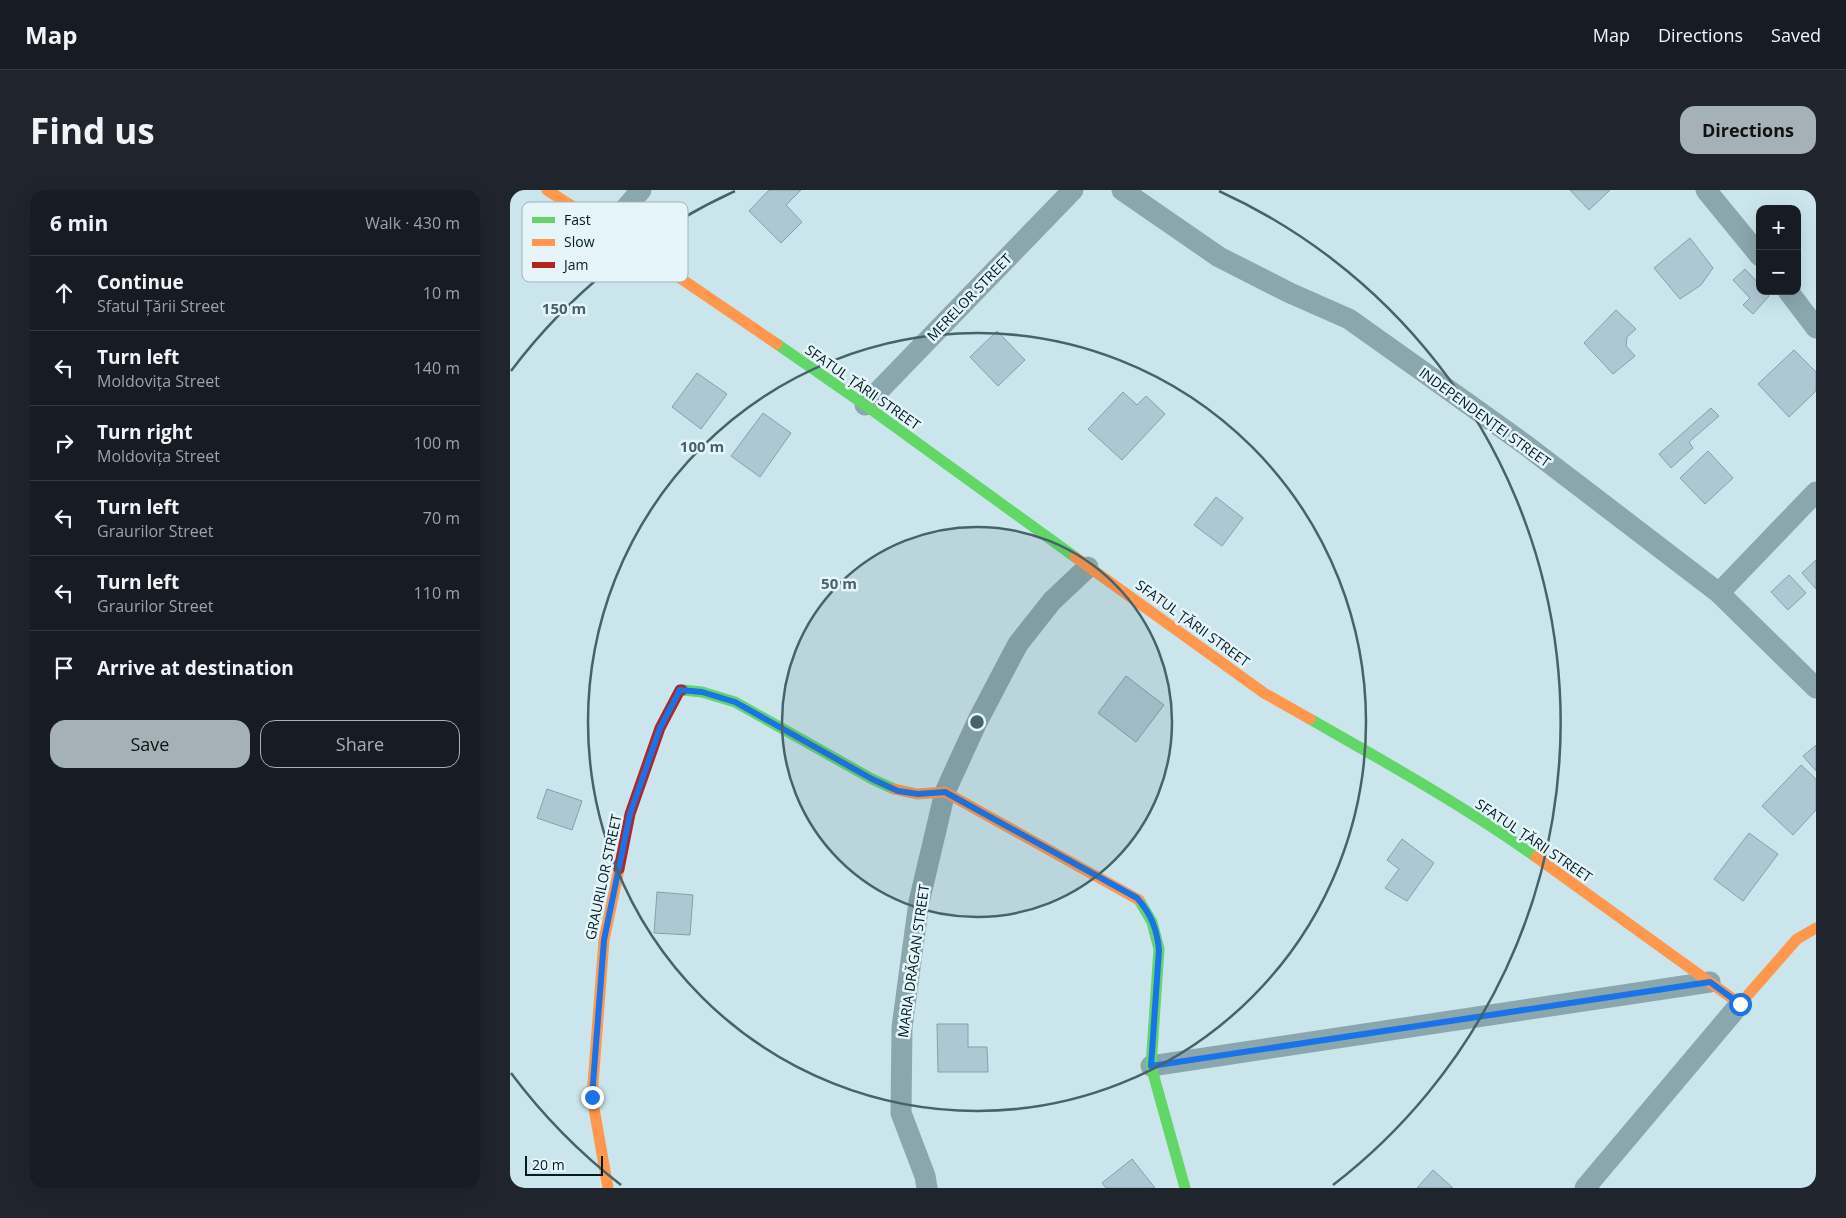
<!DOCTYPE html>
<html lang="en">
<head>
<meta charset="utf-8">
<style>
  body { margin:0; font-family:"Open Sans",sans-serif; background:#20242c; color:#f1f3f6 }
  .controls { position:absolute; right:15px; top:15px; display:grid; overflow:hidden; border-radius:10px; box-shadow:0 5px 20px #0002 }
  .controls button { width:45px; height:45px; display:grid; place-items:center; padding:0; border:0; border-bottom:1px solid #363941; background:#171b24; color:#f1f3f6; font:25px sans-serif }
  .scale { position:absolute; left:15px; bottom:12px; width:78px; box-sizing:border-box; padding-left:5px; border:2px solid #001c22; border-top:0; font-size:14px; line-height:18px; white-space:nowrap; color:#001c22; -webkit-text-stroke:4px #e5f5f9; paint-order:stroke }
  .stop { position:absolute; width:15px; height:15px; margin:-11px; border:4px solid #1a73e8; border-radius:50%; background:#fff }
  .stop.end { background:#1a73e8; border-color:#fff; box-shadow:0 1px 5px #0008 }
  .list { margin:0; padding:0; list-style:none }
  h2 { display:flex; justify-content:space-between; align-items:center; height:65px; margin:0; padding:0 20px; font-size:21px }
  h2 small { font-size:16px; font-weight:400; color:#9ea1a6 }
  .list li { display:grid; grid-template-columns:32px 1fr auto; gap:15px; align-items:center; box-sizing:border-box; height:75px; padding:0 20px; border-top:1px solid #363941 }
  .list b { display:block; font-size:19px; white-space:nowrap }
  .list p { margin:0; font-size:16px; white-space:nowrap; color:#9ea1a6 }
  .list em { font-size:16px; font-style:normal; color:#9ea1a6 }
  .actions { display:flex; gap:10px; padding:15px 20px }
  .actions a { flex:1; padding:11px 0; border:1px solid #a4b2b7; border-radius:15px; text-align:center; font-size:18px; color:#a4b2b7 }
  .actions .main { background:#a4b2b7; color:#111 }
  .icon { flex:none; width:28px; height:28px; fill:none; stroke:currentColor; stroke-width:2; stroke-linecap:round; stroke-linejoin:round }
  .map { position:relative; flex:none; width:1306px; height:998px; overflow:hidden; border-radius:15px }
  header { display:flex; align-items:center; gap:30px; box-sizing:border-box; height:70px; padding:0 25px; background:#171b24; border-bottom:1px solid #363941 }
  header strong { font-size:24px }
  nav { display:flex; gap:28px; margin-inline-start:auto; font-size:18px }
  .intro { display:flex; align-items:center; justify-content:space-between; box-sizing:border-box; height:120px; padding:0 30px }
  h1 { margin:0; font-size:35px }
  .button { padding:12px 22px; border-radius:15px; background:#a4b2b7; color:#111; font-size:18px; font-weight:700 }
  main { display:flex; gap:30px; padding:0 30px }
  aside { flex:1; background:#171b24; border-radius:15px; box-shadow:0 5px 20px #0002 }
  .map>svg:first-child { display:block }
  .building { fill:#aec8d3; stroke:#84a0a9 }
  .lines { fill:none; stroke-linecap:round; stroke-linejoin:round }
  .street { stroke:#89a7ad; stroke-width:21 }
  .fast { stroke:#63d668; stroke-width:11 }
  .slow { stroke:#ff974d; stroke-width:11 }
  .jam { stroke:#b3261e; stroke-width:11 }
  .route { stroke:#1a73e8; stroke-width:6 }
  .ring { fill:none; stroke:#476369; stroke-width:2.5 }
  .labels { text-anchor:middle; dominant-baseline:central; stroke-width:5; stroke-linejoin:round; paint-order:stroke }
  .street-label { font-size:14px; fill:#001c22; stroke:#e5f5f9 }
  .key { fill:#e5f5f9; stroke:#a0b4b8; stroke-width:1 }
  .key-label { font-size:14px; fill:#001c22 }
  .centre { fill:#476369; stroke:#e5f5f9; stroke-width:2.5 }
  .ring-label { font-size:15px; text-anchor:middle; font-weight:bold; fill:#476369; stroke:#e5f5f9; stroke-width:5; stroke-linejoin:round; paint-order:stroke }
</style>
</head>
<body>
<header>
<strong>Map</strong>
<nav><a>Map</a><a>Directions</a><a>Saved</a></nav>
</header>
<div class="intro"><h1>Find us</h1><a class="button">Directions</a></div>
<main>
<aside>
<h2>6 min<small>Walk · 430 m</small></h2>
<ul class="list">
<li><svg class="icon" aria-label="ahead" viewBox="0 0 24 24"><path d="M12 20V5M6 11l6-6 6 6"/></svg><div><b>Continue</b><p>Sfatul Țării Street</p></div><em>10 m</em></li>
<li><svg class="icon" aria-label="left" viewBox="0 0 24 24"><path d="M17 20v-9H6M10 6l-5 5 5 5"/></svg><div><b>Turn left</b><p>Moldovița Street</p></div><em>140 m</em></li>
<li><svg class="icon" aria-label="right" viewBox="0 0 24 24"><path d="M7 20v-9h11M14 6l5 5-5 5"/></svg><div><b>Turn right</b><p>Moldovița Street</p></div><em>100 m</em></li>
<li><svg class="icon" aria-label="left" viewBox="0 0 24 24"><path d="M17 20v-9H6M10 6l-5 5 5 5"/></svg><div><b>Turn left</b><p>Graurilor Street</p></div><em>70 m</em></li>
<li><svg class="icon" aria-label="left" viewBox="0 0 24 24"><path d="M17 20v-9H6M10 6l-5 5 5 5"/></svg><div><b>Turn left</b><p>Graurilor Street</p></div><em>110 m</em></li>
<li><svg class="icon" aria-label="arrive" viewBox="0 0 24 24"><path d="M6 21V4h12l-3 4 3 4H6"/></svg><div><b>Arrive at destination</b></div></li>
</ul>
<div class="actions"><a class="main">Save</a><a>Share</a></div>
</aside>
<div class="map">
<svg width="1306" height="998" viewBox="0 0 1306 998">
  <rect width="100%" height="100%" fill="#cae6ec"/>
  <path class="building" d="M 259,0 L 291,0 L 276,15 L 292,32 L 271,53 L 239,21 Z
    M 1060,0 L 1100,0 L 1079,20 Z
    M 1180,48 L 1203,78 L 1191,95 L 1170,109 L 1144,78 Z
    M 1235,79 L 1250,95 L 1250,101 L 1255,101 L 1259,106 L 1243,124 L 1233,115 L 1240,108 L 1223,90 Z
    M 1106,120 L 1126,139 L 1117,147 L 1116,156 L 1125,166 L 1103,184 L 1074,153 Z
    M 487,141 L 515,170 L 488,196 L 460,167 Z
    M 1284,160 L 1306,182 L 1306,201 L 1279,227 L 1248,194 Z
    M 187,183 L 217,204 L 191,239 L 162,217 Z
    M 613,202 L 627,215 L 636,206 L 655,224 L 612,270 L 578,239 Z
    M 1201,218 L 1209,226 L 1179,252 L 1183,258 L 1161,278 L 1149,264 Z
    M 253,223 L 281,243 L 250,287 L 221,266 Z
    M 1198,261 L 1223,288 L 1195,314 L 1170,288 Z
    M 706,307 L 733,328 L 712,356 L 684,335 Z
    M 1306,370 L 1306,399 L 1292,383 Z
    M 1279,385 L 1296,403 L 1278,420 L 1261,402 Z
    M 616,486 L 654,515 L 626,552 L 588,523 Z
    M 1306,555 L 1306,581 L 1293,566 Z
    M 1291,575 L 1306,589 L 1306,620 L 1283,645 L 1252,616 Z
    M 37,599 L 72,611 L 62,640 L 27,628 Z
    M 1239,643 L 1268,664 L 1233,711 L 1204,689 Z
    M 892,649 L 924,673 L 897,711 L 875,698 L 889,679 L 877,670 Z
    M 147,702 L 183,705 L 180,745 L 144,743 Z
    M 427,834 L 458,834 L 458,857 L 477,857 L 478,882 L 428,882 Z
    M 622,969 L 645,998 L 596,998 L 592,993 Z
    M 923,980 L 943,998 L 907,998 Z"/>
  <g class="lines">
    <path class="street" d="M 612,0 L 709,67 L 780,103 L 839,129 L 915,183 L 1017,256 L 1209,403 L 1306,498
      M 1196,0 L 1250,66
      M 98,39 L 131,0
      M 1278,101 L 1306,138
      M 355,215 L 563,0
      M 1209,403 L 1306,302
      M 641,876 L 1200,792
      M 417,998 L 415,986 L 391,923 L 392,837 L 409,712 L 435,602 L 468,530 L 508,454 L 542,411 L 578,377
      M 1075,998 L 1230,814"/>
    <path class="fast" d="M 267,154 L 355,215 L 565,367
      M 172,500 L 192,502 L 225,512 L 362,589 L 384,599
      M 800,529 C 877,573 954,616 1026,667
      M 629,710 L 642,732 L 649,759 L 641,876 L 675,998"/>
    <path class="slow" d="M 37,0 L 98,39 L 267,154
      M 565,367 L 754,503 L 800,529
      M 384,599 L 407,604 L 435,602 L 629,710
      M 1026,667 L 1230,814 L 1287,749 L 1306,738
      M 98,998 L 82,907 L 94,750 L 109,679"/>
    <path class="jam" d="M 109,679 L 120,624 L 150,538 L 170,500 L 172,500"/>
  </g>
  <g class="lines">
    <path class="route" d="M 82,907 L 94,750 L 120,624 L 150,538 L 170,500 L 192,502 L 225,512 L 362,589 L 388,601 L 408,604 L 435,602 L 627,708 C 641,724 647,739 649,760 L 641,876 L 1200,792 L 1230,814"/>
  </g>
  <circle cx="467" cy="532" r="195" fill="#476369" fill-opacity=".12"/>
  <g class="ring">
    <circle cx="467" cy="532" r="195"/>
    <circle cx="467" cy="532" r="389"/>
    <path d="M111 995A584 584 0 0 1 1 883M1 181A584 584 0 0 1 225 1M709 1A584 584 0 0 1 823 995"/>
  </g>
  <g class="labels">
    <g class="street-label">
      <text transform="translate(459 107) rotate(-46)">MERELOR STREET</text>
      <text transform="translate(353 197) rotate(35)">SFATUL ȚĂRII STREET</text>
      <text transform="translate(975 227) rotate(36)">INDEPENDENȚEI STREET</text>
      <text transform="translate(683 433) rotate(36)">SFATUL ȚĂRII STREET</text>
      <text transform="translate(1024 650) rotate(34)">SFATUL ȚĂRII STREET</text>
      <text transform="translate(93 687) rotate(-78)">GRAURILOR STREET</text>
      <text transform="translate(403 771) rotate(-82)">MARIA DRĂGAN STREET</text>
    </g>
  </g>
  <rect x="12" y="12" width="166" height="80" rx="8" class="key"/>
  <rect x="22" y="27" width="23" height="6" fill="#63d668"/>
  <rect x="22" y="49" width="23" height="7" fill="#ff974d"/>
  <rect x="22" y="72" width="23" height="6" fill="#b3261e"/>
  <g class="key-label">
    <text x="54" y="35">Fast</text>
    <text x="54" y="57">Slow</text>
    <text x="54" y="80">Jam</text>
  </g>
  <circle cx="467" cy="532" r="8" class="centre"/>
  <g class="ring-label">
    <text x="54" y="124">150 m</text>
    <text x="192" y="262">100 m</text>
    <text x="329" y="399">50 m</text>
  </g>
</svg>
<div class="controls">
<button>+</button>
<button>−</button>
</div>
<div class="scale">20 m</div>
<div class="stop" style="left:1230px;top:814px"></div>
<div class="stop end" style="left:82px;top:907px"></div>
</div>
</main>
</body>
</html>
